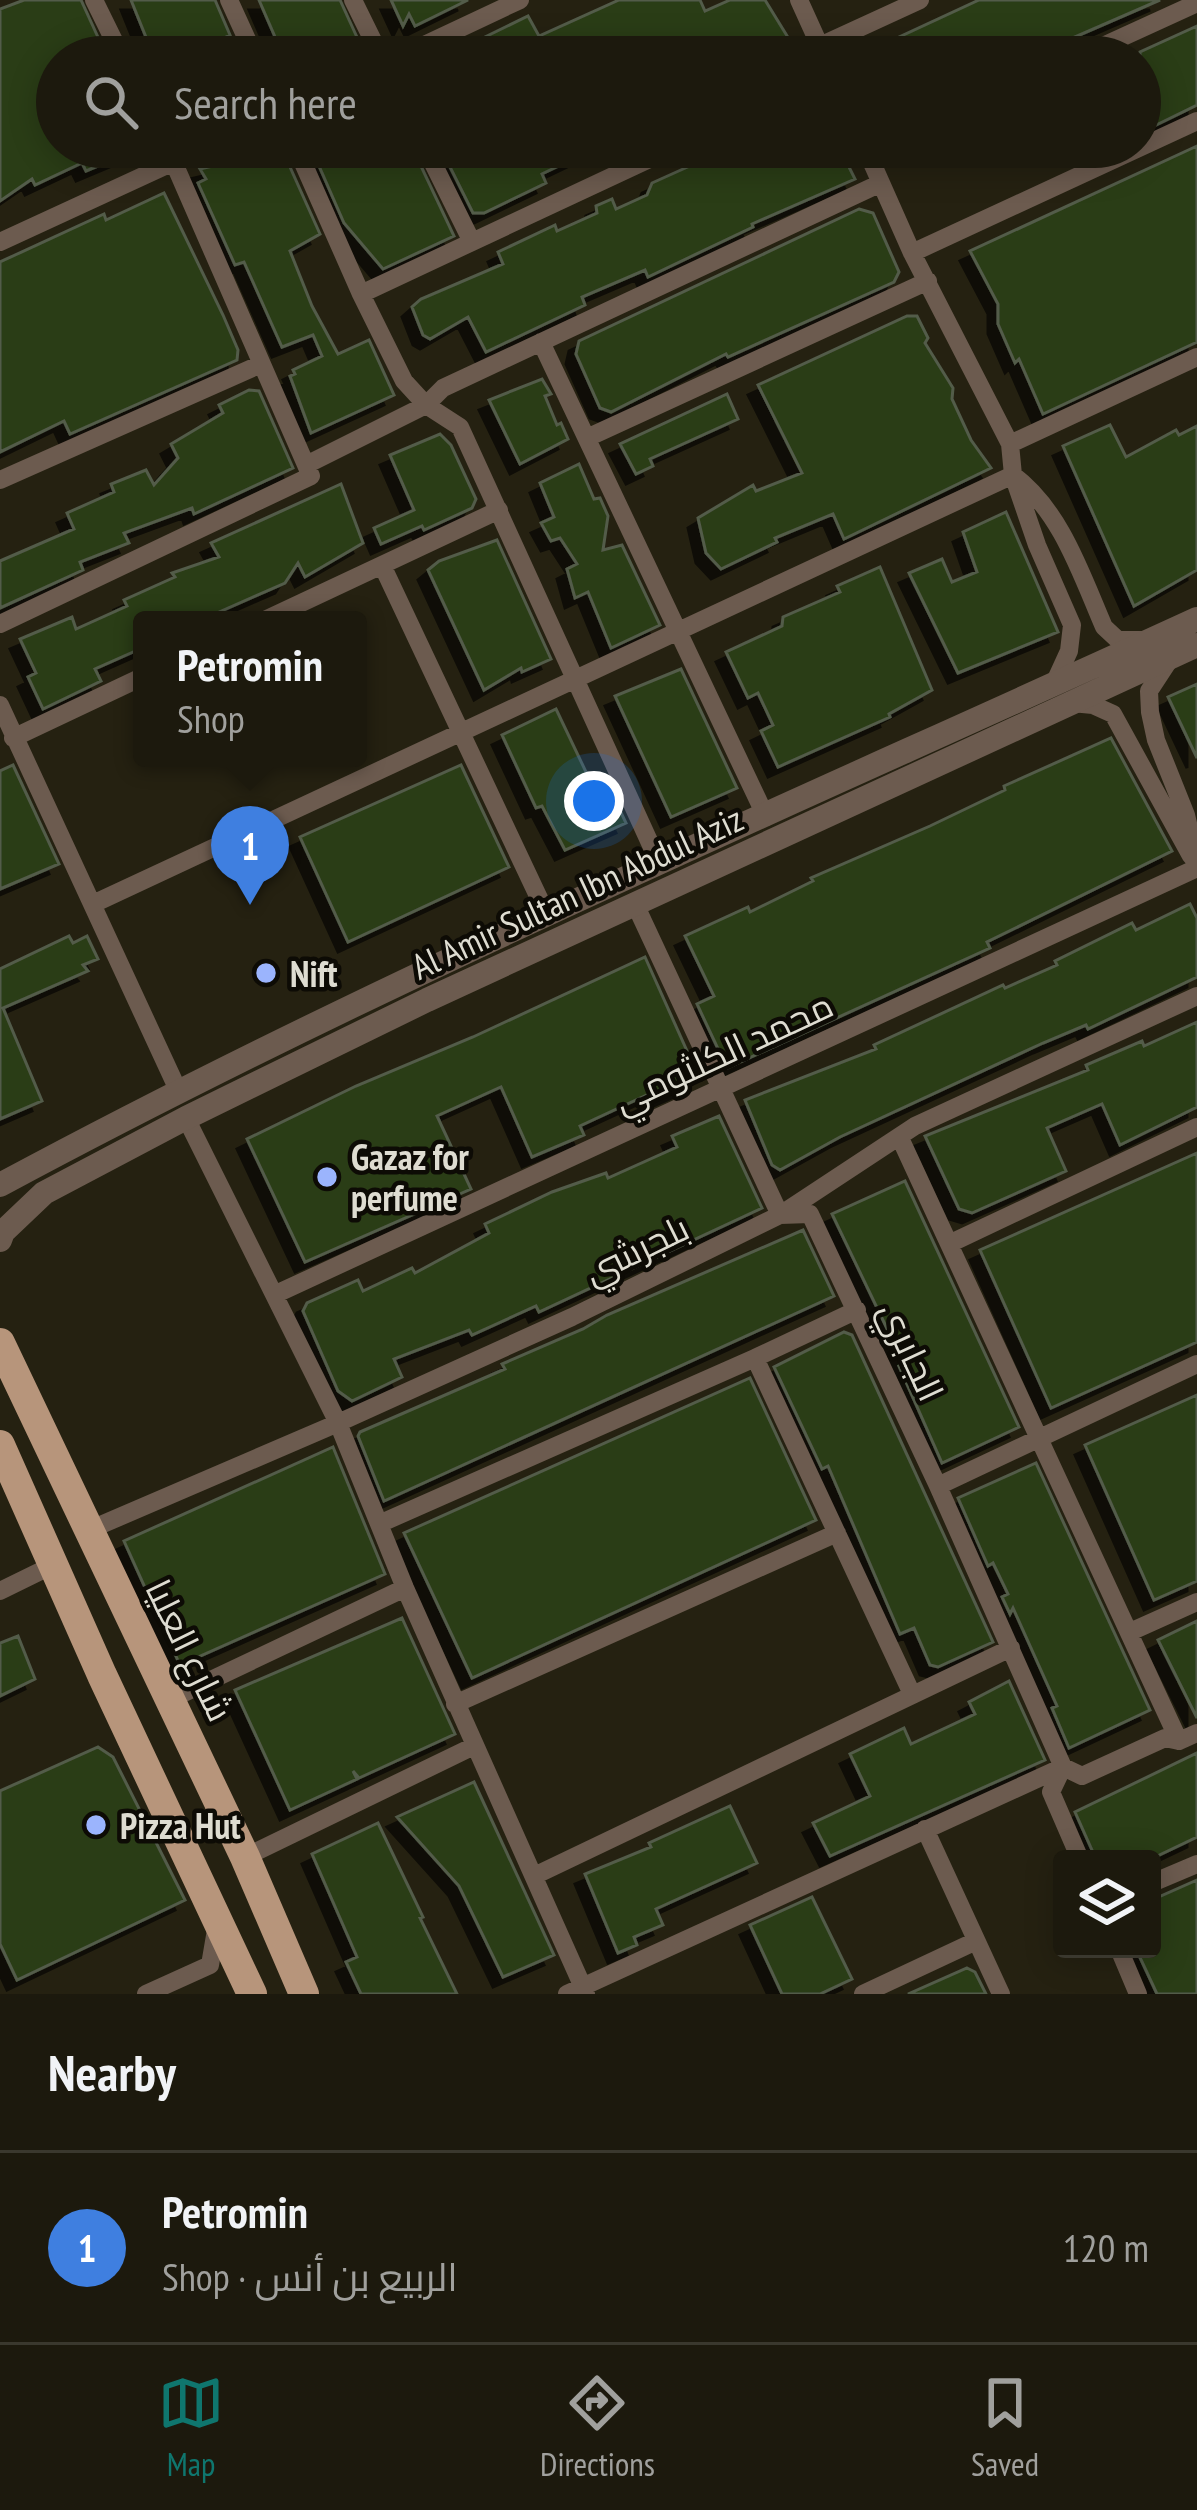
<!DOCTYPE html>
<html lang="en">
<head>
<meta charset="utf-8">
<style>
  body { margin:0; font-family:"PT Sans Narrow",Cairo,sans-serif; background:#252216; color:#f1f3f6 }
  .controls { position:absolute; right:36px; bottom:36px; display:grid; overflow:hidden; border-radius:12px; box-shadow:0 6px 30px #0003 }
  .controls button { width:108px; height:108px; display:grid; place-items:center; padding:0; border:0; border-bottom:3px solid #3a382e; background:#1c190d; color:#f1f3f6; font:60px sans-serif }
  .you { position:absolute; left:594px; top:801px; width:42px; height:42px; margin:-30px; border:9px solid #fff; border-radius:50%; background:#1a73e8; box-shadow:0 0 0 18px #1a73e833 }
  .badge { display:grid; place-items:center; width:78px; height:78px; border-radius:50%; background:#0f766e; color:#fff; font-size:39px; font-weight:700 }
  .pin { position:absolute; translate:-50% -99px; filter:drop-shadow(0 3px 6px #0008) }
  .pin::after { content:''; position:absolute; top:63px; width:42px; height:36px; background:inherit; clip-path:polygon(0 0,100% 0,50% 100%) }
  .popup { position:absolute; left:133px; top:611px; width:234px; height:156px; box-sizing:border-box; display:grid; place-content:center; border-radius:12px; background:#1c190d; filter:drop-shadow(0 3px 9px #0005); font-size:39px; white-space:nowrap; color:#a0a09d }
  .popup b { font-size:45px; color:#f1f3f6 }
  .popup::after { content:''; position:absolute; left:50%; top:100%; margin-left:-24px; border:24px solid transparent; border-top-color:#1c190d }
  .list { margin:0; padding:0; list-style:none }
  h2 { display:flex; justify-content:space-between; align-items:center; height:156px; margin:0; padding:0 48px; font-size:51px }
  h2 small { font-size:39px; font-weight:400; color:#a0a09d }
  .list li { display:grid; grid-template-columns:78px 1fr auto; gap:36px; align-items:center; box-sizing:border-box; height:192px; padding:0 48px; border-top:3px solid #3a382e }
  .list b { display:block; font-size:45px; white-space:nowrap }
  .list p { margin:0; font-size:39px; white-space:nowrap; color:#a0a09d }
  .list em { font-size:39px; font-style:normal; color:#a0a09d }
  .icon { flex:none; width:66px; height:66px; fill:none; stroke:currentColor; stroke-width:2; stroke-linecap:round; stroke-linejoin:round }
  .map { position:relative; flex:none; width:1197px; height:1994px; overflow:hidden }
  .search { position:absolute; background:#1c190d; box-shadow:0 6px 30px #0003; left:36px; right:36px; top:36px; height:132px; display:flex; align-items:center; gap:30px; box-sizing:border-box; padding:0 42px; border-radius:66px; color:#a0a09d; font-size:45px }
  .sheet { height:348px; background:#1c190d }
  nav { display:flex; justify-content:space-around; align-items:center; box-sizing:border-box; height:168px; border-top:3px solid #3a382e; background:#1c190d; font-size:33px; color:#a0a09d }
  nav a { display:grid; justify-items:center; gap:6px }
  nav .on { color:#0f766e }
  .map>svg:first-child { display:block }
  .building { fill:#2b3d16; stroke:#525b4a; stroke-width:3; filter:url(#shadow) }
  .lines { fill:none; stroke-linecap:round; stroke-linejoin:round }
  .minor { stroke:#6c5b4f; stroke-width:18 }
  .tertiary { stroke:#6c5b4f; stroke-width:24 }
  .primary { stroke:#b7957b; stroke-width:30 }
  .poi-dot { fill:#9bb4fd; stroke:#0d0b05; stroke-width:4.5 }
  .labels { text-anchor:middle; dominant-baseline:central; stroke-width:9; stroke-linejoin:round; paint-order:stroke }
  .street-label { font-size:36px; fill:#dedcd1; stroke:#0d0b05 }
  .poi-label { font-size:36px; font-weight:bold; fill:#dedcd1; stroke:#0d0b05; text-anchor:start }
</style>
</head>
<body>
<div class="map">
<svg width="1197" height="1994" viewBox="0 0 1197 1994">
  <defs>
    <filter id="shadow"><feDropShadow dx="-10" dy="10" stdDeviation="0" flood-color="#0009"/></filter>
  </defs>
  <rect width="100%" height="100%" fill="#252111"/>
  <path class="building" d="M 24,0 L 81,0 L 107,57 L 57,57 L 57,147 L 143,147 L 86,171 L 82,163 L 35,185 L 32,179 L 0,201 L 0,9 Z
    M 131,0 L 215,0 L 230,35 L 220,40 L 234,57 L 154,57 Z
    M 259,0 L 340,0 L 366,57 L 292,57 L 286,43 L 279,46 Z
    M 391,0 L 468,0 L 415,26 L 409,14 L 403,26 Z
    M 619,0 L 700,0 L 705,11 L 730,0 L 765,0 L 800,57 L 444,57 L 528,16 L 539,36 Z
    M 979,0 L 1160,0 L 1029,57 L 888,57 L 882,45 Z
    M 1197,26 L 1197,105 L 1150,128 L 1140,105 L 1140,52 Z
    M 1197,146 L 1197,342 L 1043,414 L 1019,359 L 1015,363 L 998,324 L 998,304 L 970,251 Z
    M 248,147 L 281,147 L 320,234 L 290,251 L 312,306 L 338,354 L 369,340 L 394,395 L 311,433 L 290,376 L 295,374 L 293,370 L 322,356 L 313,335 L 282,347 L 244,262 L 235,265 L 198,183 L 206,179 L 200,169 L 251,157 Z
    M 323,147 L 412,147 L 454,236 L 383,269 L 344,223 L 316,159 L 327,155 Z
    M 440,147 L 598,147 L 542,174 L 546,183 L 484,213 L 473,213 Z
    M 732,147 L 839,147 L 855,179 L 752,224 L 753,227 L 648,277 L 645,270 L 582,297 L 585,305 L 486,352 L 468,317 L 430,339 L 423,335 L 412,307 L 421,299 L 503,264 L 498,252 L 555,225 L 557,231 L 597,213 L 596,206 L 612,199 L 616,209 L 647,195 L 652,183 Z
    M 164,193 L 223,315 L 238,350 L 237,360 L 70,434 L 64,421 L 0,452 L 0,262 L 104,214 L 106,220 Z
    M 859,209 L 873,213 L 899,272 L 894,282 L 728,357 L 726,354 L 611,412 L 600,408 L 576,354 L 579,341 Z
    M 907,316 L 917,316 L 928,338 L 925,343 L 953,388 L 952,399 L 971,440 L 991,468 L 844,539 L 833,514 L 775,538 L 777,542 L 721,569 L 706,553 L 698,518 L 753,485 L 756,491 L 802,473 L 758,385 Z
    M 542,379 L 551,394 L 545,396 L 557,425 L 561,423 L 568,439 L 520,464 L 489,400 Z
    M 249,390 L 259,391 L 293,468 L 194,514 L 192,508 L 124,533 L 129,543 L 80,562 L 83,570 L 0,608 L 0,561 L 74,529 L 67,513 L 114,492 L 111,484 L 146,470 L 154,485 L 178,458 L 171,444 L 223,413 L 219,405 Z
    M 727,394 L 738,419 L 650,459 L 653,466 L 636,474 L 620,444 Z
    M 1110,425 L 1126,457 L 1176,430 L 1179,435 L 1197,426 L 1197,570 L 1134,606 L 1063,446 Z
    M 440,434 L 451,445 L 476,499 L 472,508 L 424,530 L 422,526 L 381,544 L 374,528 L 414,510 L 390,455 Z
    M 579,464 L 594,499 L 600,498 L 608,516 L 603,550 L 622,545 L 660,625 L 611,648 L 588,592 L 575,598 L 567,569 L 577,564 L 560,538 L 551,541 L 541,523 L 554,517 L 540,483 Z
    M 341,484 L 363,543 L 305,577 L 298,563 L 285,583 L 201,620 L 142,620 L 142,648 L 95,669 L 101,681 L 43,709 L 28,677 L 36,673 L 20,639 L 72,617 L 76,629 L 127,606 L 124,600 L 175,577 L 172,573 L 219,557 L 211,543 Z
    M 1006,512 L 1058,632 L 958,673 L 909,573 L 942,559 L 952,582 L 977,572 L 963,532 Z
    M 497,540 L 551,659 L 522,672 L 521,668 L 484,690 L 428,570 L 439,561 Z
    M 880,567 L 932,690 L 889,714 L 890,717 L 778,767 L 761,731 L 773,725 L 758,693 L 748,698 L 726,652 L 782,626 L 783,617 L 840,592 L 837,586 Z
    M 681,669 L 737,788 L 671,817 L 615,696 Z
    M 1197,684 L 1197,758 L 1168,697 Z
    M 556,709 L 596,793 L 609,787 L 626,823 L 565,850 L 542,806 L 536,808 L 502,735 Z
    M 1111,738 L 1172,851 L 987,942 L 990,948 L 727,1068 L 697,1004 L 714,996 L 685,936 L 748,907 L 750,912 L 813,881 L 811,878 L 930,826 L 1005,790 L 1004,786 Z
    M 13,765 L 59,864 L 0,889 L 0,771 Z
    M 461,765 L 509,867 L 348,942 L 300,837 Z
    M 1190,904 L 1197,918 L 1197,977 L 1088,1029 L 1086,1025 L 1043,1043 L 840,1137 L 780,1170 L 772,1165 L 745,1100 L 876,1049 L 874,1045 L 1003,985 L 1005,988 L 1057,965 L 1055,961 L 1132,923 L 1136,930 Z
    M 69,936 L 73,943 L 87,936 L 98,959 L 83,965 L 88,971 L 3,1008 L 42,1101 L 0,1119 L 0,969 Z
    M 645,957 L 700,1080 L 652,1101 L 649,1094 L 580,1126 L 584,1135 L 532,1157 L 501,1087 L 437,1116 L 471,1189 L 305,1262 L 247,1139 L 356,1086 L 473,1037 Z
    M 1197,1022 L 1197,1107 L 1120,1145 L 1102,1104 L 1047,1128 L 1066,1171 L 972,1213 L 959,1209 L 925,1136 L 1088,1070 L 1086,1065 L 1142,1041 L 1144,1046 Z
    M 719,1116 L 762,1208 L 539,1312 L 536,1306 L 472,1335 L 469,1330 L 394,1359 L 402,1377 L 352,1401 L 338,1391 L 303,1311 L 307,1303 L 358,1280 L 363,1291 L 412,1268 L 415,1273 L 489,1233 L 485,1224 L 552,1192 L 606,1173 L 608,1178 L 677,1147 L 672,1136 Z
    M 1197,1153 L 1197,1342 L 1051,1408 L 980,1250 Z
    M 905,1181 L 1019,1427 L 942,1463 L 899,1366 L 904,1364 L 832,1214 Z
    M 803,1230 L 834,1296 L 384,1501 L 358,1436 L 360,1432 L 505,1369 L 502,1364 L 583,1329 L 607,1315 Z
    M 844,1332 L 852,1335 L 993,1642 L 938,1667 L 930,1665 L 914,1628 L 900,1634 L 828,1466 L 822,1469 L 774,1367 Z
    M 750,1378 L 816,1520 L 472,1678 L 404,1533 Z
    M 1197,1395 L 1197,1581 L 1154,1600 L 1085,1445 Z
    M 333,1447 L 385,1574 L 180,1665 L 124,1541 Z
    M 1036,1463 L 1150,1710 L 1069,1748 L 1052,1708 L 1057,1706 L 1013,1608 L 1010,1614 L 1002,1597 L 1008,1594 L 993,1563 L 988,1566 L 958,1498 Z
    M 402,1618 L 455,1734 L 359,1778 L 353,1771 L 357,1779 L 290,1810 L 235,1690 Z
    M 1197,1621 L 1197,1718 L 1158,1640 Z
    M 18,1636 L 35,1679 L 0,1696 L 0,1643 Z
    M 1009,1681 L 1045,1760 L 830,1856 L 813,1823 L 870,1796 L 850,1754 L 904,1728 L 911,1744 L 975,1714 L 969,1702 Z
    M 98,1747 L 113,1757 L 185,1900 L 17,1980 L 0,1944 L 0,1791 Z
    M 1197,1753 L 1197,1837 L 1151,1859 L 1096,1859 L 1075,1812 Z
    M 474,1782 L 554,1955 L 503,1977 L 459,1886 L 397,1817 Z
    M 730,1806 L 757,1863 L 656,1909 L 663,1925 L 634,1937 L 637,1945 L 618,1953 L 585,1874 L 651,1847 L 649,1843 Z
    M 378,1823 L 423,1917 L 420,1918 L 457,1994 L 361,1994 L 346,1962 L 357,1957 L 312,1854 Z
    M 1197,1880 L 1197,1994 L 1157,1994 L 1136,1949 L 1152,1949 L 1152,1900 Z
    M 812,1897 L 852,1979 L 820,1994 L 782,1994 L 750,1925 Z
    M 967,1968 L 975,1972 L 986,1994 L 908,1994 Z"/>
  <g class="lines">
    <path class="minor" d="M 94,0 L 122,57
      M 229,0 L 255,57
      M 353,0 L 381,57
      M 799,0 L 823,53
      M 820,46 L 920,0
      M 399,57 L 520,0
      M 1079,57 L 1197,3
      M 167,147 L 306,465
      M 296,147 L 361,294 L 404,381 L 426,405 L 460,427 L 660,865
      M 425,147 L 472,242
      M 865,147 L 912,253 L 1010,444 L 1013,475 L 1037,545 L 1072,625 L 1069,651 L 1053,686
      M 0,242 L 206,147
      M 912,253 L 1197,121
      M 361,294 L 675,147
      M 541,342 L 766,817
      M 589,437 L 928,281
      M 1010,444 L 1197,357
      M 1013,475 C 1061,511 1081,574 1104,627 L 1118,640 L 1142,640
      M 0,480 L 259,365
      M 382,565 L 547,915
      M 265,620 L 499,510
      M 0,624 L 311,476 L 306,465 L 426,405 L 443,388 L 881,183
      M 1170,659 L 1149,691 L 1150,712 L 1156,740 L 1186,815 L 1197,862
      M 1072,703 L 1093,705 L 1113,714 L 1191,856
      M 0,705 L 178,1090
      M 13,738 L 142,677
      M 95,903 L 1013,475
      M 635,904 L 780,1215 L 810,1214 L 938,1486 L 1063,1767 L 1051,1792 L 1080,1859
      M 186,1118 L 338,1423 L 405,1588 L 586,1994
      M 900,1138 L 1179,1741
      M 951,1243 L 1197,1127
      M 276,1294 L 1197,868
      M 755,1358 L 912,1694
      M 938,1486 L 1197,1364
      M 379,1524 L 755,1358 L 857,1310
      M 89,1530 L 338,1423 L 572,1317 L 780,1215 L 915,1126 L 1197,996
      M 0,1591 L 53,1565
      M 1130,1632 L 1197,1602
      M 171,1699 L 405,1588
      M 455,1704 L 837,1533
      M 925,1829 L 1001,1994
      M 245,1857 L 474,1746
      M 534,1876 L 1011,1648
      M 1152,1883 L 1197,1864
      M 1119,1949 L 1138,1994
      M 146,1994 L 210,1965 L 217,1924
      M 567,1994 L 1063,1767 L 1082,1776 L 1165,1738 L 1179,1741 L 1197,1733
      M 863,1994 L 976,1941"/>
    <path class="tertiary" d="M 0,1185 C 388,976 796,803 1197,619
      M 0,1240 L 3,1232 L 44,1193 L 186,1118 L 427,1000 L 1197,645"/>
    <path class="primary" d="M 0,1343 L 245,1857 L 304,1994
      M 0,1445 L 102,1675 L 252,1994"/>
  </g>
  <g class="poi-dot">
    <circle cx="266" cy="973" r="12"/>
    <circle cx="327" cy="1177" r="12"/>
    <circle cx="96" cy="1825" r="12"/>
  </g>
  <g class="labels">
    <g class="street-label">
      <text transform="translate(577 892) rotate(-25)">Al Amir Sultan Ibn Abdul Aziz</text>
      <text transform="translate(723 1052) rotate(-25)">محمد الكلثومي</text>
      <text transform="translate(636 1249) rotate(-26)">بلجرشي</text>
      <text transform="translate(912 1351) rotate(65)">الجابري</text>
      <text transform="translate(190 1650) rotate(64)">شارع العليا</text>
    </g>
    <g class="poi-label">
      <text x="290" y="973">Nift</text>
      <text x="351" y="1156">Gazaz for<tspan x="351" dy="41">perfume</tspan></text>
      <text x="120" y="1825">Pizza Hut</text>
    </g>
  </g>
</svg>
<div class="controls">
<button><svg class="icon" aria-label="layers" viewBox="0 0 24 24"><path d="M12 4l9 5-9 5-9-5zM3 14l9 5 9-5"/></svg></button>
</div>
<div class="you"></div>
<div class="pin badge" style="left:250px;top:905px;background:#3f7fe0">1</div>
<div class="popup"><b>Petromin</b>Shop</div>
<div class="search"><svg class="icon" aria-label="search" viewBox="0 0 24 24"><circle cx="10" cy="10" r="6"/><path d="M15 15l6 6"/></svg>Search here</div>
</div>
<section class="sheet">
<h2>Nearby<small></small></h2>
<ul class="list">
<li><span class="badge" style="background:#3f7fe0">1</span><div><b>Petromin</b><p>Shop · الربيع بن أنس</p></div><em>120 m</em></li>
</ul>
</section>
<nav>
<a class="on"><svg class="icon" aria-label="map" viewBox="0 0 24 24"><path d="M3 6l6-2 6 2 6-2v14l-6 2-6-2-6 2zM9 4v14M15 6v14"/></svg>Map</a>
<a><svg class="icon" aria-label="directions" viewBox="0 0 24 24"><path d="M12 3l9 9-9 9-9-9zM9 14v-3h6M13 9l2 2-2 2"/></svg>Directions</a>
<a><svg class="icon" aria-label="saved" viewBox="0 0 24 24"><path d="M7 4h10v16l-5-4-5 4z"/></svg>Saved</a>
</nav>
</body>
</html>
